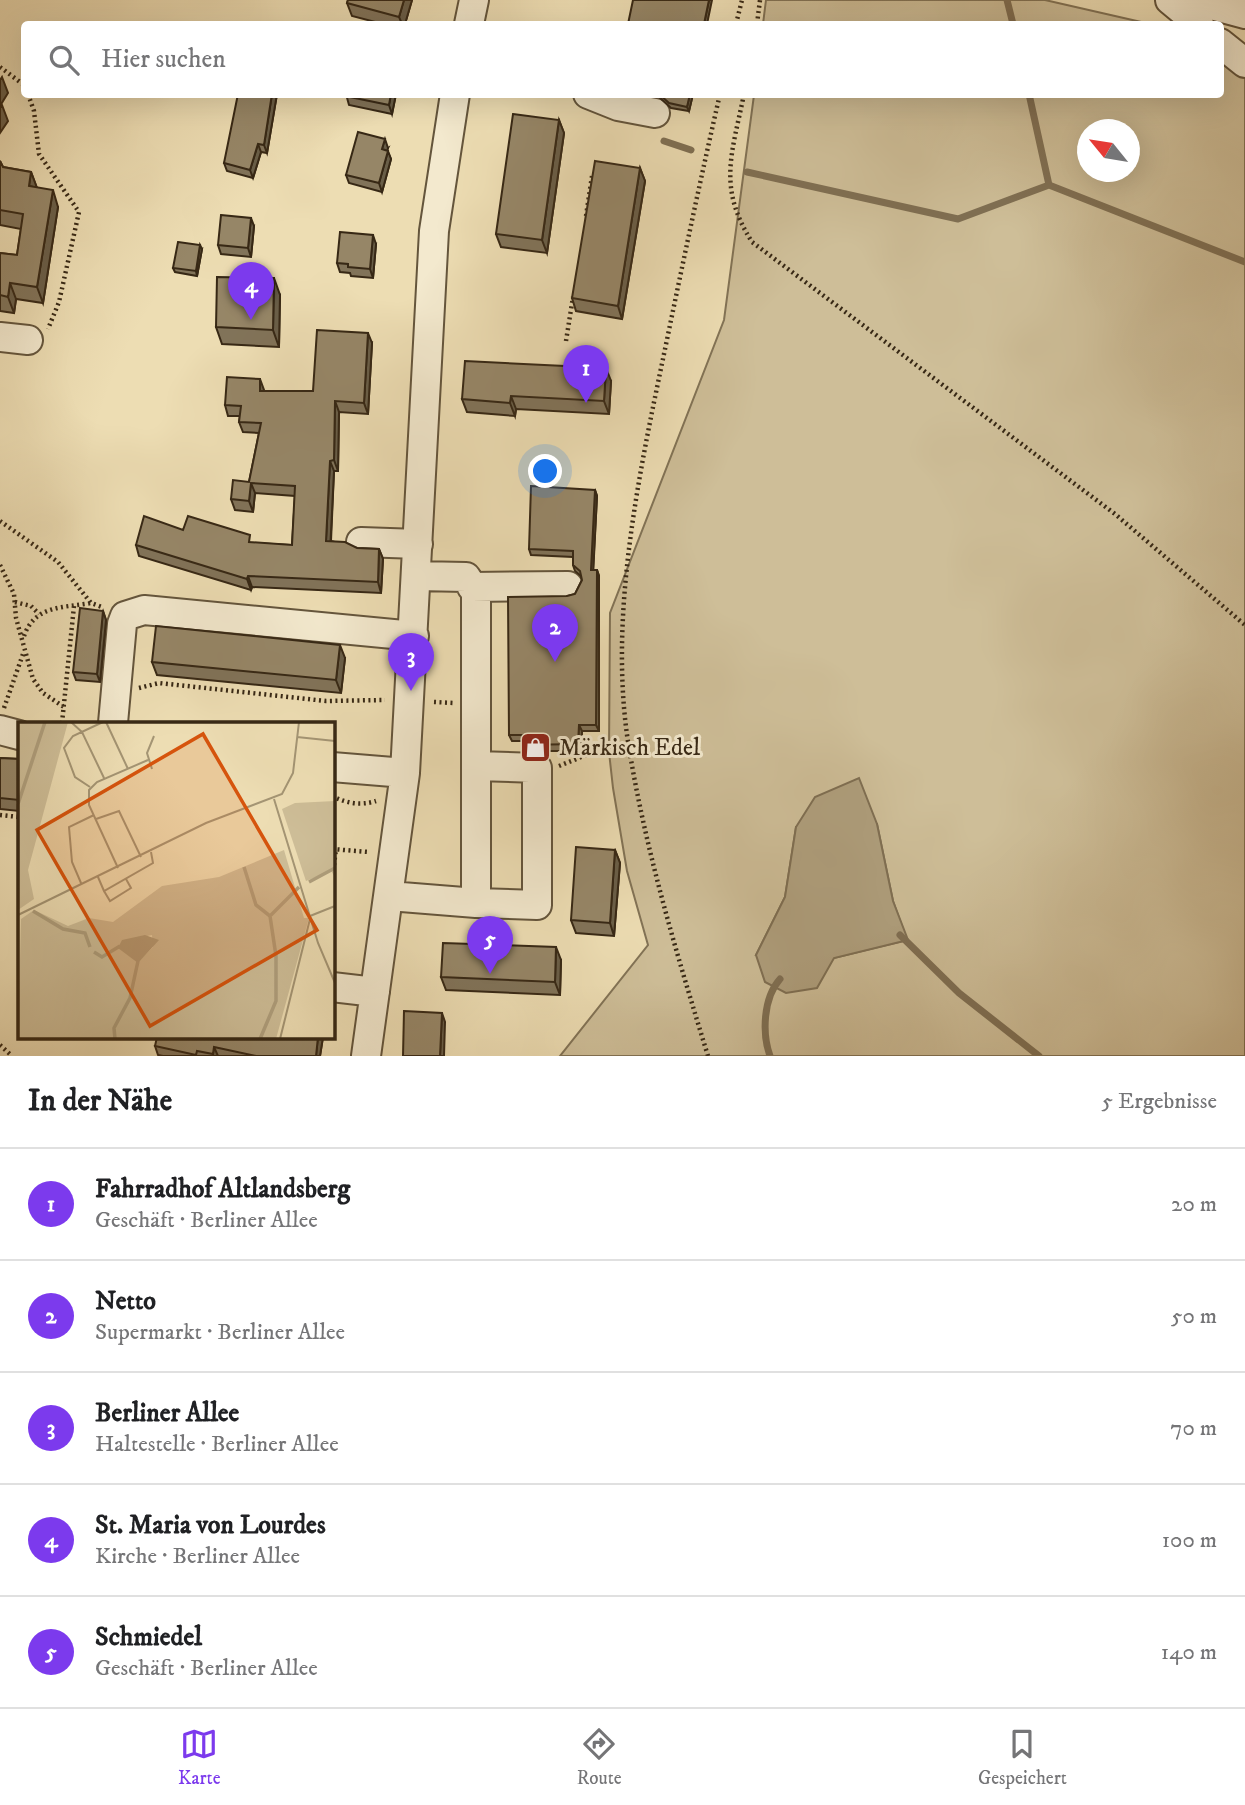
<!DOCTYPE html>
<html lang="de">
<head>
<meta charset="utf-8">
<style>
  body { margin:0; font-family:"IM FELL DW Pica",serif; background:#f2f2f2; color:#202124 }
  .compass { position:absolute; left:1077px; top:119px; width:63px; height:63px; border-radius:50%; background:#fff; box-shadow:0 7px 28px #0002; rotate:300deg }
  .you { position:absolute; left:546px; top:472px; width:24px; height:24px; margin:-18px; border:5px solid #fff; border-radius:50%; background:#1a73e8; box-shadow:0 0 0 10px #1a73e833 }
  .badge { display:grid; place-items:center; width:46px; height:46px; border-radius:50%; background:#7c3aed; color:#fff; font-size:23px; font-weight:700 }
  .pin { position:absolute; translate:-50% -58px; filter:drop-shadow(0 2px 4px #0008) }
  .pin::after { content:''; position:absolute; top:37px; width:24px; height:21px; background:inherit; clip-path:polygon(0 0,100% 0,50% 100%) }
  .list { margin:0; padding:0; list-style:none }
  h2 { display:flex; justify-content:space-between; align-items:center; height:91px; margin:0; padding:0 28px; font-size:30px }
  h2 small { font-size:23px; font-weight:400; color:#757577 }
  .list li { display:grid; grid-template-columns:46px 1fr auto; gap:21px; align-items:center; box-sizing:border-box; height:112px; padding:0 28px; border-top:2px solid #e0e0e0 }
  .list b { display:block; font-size:26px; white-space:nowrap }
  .list p { margin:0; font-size:23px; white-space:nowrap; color:#757577 }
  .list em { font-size:23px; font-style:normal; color:#757577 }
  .icon { flex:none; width:38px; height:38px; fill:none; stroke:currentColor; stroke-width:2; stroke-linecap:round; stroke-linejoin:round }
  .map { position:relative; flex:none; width:1245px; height:1056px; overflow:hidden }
  .search { position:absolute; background:#fff; box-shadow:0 7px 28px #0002; left:21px; right:21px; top:21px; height:77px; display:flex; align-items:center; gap:18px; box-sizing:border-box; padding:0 24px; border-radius:7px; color:#757577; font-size:26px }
  .sheet { height:651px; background:#fff }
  nav { display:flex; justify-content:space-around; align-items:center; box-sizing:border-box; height:98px; border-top:2px solid #e0e0e0; background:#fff; font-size:19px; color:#757577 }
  nav a { display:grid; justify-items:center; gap:4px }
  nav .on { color:#7c3aed }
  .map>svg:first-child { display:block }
  .green { fill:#cebe98; stroke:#827356; stroke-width:2; fill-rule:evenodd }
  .water { fill:#af9f7d; stroke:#7f6f53; stroke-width:2 }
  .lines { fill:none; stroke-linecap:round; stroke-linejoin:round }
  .stream { stroke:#7f6f53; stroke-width:7 }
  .minor-casing { stroke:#64553c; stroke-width:32 }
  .path { stroke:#372815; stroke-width:4.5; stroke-dasharray:2 3.5; stroke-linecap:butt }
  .minor { stroke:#f3e9ce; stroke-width:28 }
  .wall { fill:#817359; stroke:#372815; stroke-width:2 }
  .shaded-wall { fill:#695e48; stroke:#372815; stroke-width:2 }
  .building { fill:#968667; stroke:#372815; stroke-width:2 }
  .labels { text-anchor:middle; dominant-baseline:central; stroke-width:6; stroke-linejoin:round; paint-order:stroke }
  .poi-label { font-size:24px; fill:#372815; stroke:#f3e9ce; text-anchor:start }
  .inset-river { fill:none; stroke:#af9f7d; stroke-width:3.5 }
  .inset-road { fill:none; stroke:#a49574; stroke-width:2 }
  .view { fill:#d6540d; fill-opacity:0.15; stroke:#d6540d; stroke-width:3.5 }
  .inset-edge { fill:none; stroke:#372815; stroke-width:3.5 }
</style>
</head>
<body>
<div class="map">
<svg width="1245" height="1056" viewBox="0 0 1245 1056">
  <rect width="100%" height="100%" fill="#edddb3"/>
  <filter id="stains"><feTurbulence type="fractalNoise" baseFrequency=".00286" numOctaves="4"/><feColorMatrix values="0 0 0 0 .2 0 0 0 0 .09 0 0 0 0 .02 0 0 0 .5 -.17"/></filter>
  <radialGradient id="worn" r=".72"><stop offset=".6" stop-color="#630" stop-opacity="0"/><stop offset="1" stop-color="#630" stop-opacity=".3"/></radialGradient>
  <path class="green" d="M 766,0 L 1045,0 L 1150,24 L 763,24 Z
    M 1221,55 L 1245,76 L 1245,1056 L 560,1056 L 648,945 L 627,871 L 613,788 L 609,752 L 610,613 L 724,320 L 754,95 L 1220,94 ZM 1088,130 L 1130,130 L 1130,172 L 1088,172 ZM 877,824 L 893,901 L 907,940 L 834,958 L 756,955 L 785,897 L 796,827 Z"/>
  <path class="water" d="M 859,778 L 877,824 L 893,901 L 908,940 L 834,958 L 817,988 L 786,993 L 765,982 L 756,955 L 785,897 L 796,827 L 815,797 Z"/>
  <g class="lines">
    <path class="stream" d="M 1007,0 L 1013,24
      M 1029,94 L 1049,185
      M 664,141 L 691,150
      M 747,172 L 958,219 L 1049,185 L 1245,262
      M 900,935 L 959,993 L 1039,1056
      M 770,1056 C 762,1034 763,998 780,979"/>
    <defs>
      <path id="minor" d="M 1170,0 L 1199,24
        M 1193,0 L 1245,14
        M 469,24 L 474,0
        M 1220,43 L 1245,63
        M 588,94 L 618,106 L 655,113
        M 0,337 L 28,340
        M 361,542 L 418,544
        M 472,587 L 568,586
        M 113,723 L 122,624 L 125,616 L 144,610 L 414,636
        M 0,730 L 19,735
        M 332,767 L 405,773
        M 389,896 L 476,903 L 476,593 L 466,577 L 417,576
        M 476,903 L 537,905 L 537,768 L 476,766
        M 332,987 L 375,992
        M 366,1056 L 405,773 L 434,231 L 455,94"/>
    </defs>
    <use href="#minor" class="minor-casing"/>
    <path class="path" d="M 736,24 L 742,0
      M 757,24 L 760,0
      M 0,67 L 24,85
      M 28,94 L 34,111 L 39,154 L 79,212 L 59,302 L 48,329
      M 744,94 C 732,154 717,187 752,242 L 1115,514 L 1245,625
      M 586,216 L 592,176
      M 566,341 L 573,297
      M 0,521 L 58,562 L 91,603 L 102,607
      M 0,565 L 14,594 L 16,618 L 33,679 L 43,693 L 64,707
      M 15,602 L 31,606 L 39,614
      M 24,636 C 35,605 62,608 91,603
      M 139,688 L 159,683 L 326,701 L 385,700
      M 434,702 L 454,703
      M 4,708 L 23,654
      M 62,723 L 74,606
      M 559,766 L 596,751 L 629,746
      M 332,796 C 346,803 360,806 376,801
      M 0,815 L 19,817
      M 332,849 L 369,852
      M 334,865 L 336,849
      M 0,1045 L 12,1056
      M 708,1056 C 677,955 646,852 629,748 C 608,621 638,478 664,354 C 682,267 700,181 720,94"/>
    <use href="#minor" class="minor"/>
  </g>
  <path class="wall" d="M 348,0 L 412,0 L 405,24 L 383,24 L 352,16 L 347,3 Z
    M 277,94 L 267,153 L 261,152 L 253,178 L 227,171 L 224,163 Z
    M 346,94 L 396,94 L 392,114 L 349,105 Z
    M 648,94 L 693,94 L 689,111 L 671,108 L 659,97 Z
    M 559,120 L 564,133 L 547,253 L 501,247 L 496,234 Z
    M 388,148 L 387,150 L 391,159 L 382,192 L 349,183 L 346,175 Z
    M 0,161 L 3,167 L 31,172 L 37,188 L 58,207 L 43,303 L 16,299 L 14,313 L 0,311 L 0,253 L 17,255 L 21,229 L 0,225 Z
    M 640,168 L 645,181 L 622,319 L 576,311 L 572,298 Z
    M 254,226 L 251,257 L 221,254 L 218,245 Z
    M 376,244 L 373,278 L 351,276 L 350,273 L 340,272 L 337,263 Z
    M 202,249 L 197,276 L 175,272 L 173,268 Z
    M 280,295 L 279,347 L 222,344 L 216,327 Z
    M 372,343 L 368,414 L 339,412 L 338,471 L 334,471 L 331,541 L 357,548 L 379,549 L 383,559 L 381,593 L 252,587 L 251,590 L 139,556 L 136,545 L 183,530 L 252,543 L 292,545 L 295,496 L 255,493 L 253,512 L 235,510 L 231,499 L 249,482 L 259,433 L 243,432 L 239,422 L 240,416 L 228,416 L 225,405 L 264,391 L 313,391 Z
    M 611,381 L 609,414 L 516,409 L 515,416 L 467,412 L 462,399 Z
    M 595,490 L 597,496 L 593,570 L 597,570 L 599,576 L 599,731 L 582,731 L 581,751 L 524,751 L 522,741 L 512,741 L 509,735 L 567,596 L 575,594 L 582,580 L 581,576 L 575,571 L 573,565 L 573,557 L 531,555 L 529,549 Z
    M 103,611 L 106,620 L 100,682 L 76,680 L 73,672 Z
    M 345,658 L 341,693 L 157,675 L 152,662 Z
    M 0,758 L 19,759 L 19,811 L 0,809 Z
    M 615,850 L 620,863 L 614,936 L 576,933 L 571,920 Z
    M 561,960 L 560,995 L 446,990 L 441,977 Z
    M 323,1037 L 320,1056 L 163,1056 L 158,1055 L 155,1046 Z"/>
  <path class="shaded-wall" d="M 404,0 L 412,0 L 405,24 L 402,24 L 399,17 Z
    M 709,0 L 712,0 L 707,24 L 704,24 Z
    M 2,77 L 8,93 L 0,106 L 0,80 Z
    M 272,94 L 277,94 L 267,153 L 264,145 Z
    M 391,94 L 396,94 L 392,114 L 389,105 Z
    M 690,94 L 693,94 L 689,111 L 687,107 Z
    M 2,105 L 8,121 L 0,133 L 0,108 Z
    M 559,120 L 564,133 L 547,253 L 542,240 Z
    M 385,139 L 388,148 L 385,158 L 382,149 Z
    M 258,144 L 261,152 L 253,178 L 250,170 Z
    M 388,151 L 391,159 L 382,192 L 379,183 Z
    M 640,168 L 645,181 L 622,319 L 618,306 Z
    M 31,172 L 37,188 L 29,186 Z
    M 53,190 L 58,207 L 43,303 L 37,287 Z
    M 251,218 L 254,226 L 251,257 L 248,248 Z
    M 373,235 L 376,244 L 373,278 L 370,269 Z
    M 200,245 L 202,249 L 197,276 L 196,271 Z
    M 274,278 L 280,295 L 279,347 L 273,330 Z
    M 10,283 L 16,299 L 14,313 L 8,297 Z
    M 368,333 L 372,343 L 368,414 L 364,403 Z
    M 606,368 L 611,381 L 609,414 L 604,401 Z
    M 260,379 L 264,390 L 264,402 L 260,391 Z
    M 511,396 L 516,409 L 515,416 L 510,403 Z
    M 335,401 L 339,412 L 338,471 L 334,460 Z
    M 330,461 L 334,471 L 330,552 L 326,541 Z
    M 251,483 L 255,493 L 253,512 L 249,501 Z
    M 595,490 L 597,496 L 593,576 L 591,570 Z
    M 379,549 L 383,559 L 381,593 L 378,582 Z
    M 597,570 L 599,576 L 599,731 L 596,725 Z
    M 248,576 L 252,587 L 251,590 L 247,579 Z
    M 103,611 L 106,620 L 100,682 L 97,674 Z
    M 340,645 L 345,658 L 341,693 L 336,680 Z
    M 579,725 L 582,731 L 581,751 L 578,744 Z
    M 332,793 L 335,800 L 332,826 Z
    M 615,850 L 620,863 L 614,936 L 610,923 Z
    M 556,947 L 561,960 L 560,995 L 555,982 Z
    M 442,1013 L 445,1022 L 444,1056 L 440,1056 Z
    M 318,1037 L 323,1037 L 320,1056 L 316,1056 Z
    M 214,1047 L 218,1056 L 213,1056 L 213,1054 Z"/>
  <path class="building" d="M 348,0 L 404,0 L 399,17 L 347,3 Z
    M 633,0 L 709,0 L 704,24 L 628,24 Z
    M 238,94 L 272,94 L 264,145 L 258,144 L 250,170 L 224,163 Z
    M 346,94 L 391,94 L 389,105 L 345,96 Z
    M 659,94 L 690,94 L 687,107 L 669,103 Z
    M 513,114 L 559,120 L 542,240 L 496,234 Z
    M 358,132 L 385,139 L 382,149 L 388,151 L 379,183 L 346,175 Z
    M 0,161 L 3,167 L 31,172 L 29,186 L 53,190 L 37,287 L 10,283 L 8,297 L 0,295 L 0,253 L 17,255 L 23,214 L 0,210 Z
    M 595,161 L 640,168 L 618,306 L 572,298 Z
    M 221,215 L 251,218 L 248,248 L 218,245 Z
    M 340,232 L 373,235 L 370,269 L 348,267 L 348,264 L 337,263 Z
    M 178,242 L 200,245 L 196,271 L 173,268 Z
    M 217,277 L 274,278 L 273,330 L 216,327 Z
    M 317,330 L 368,333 L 364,403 L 335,401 L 334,460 L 330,461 L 326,541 L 345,542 L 357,548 L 379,549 L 378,582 L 248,576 L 247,579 L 136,545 L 144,516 L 183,530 L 188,516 L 250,535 L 249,542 L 292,545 L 295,486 L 251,483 L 249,501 L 231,499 L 233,480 L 249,482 L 261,423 L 239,422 L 241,406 L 225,405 L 227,377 L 260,379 L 260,391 L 313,391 Z
    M 465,361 L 606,368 L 604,401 L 511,396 L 510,403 L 462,399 Z
    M 531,486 L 595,490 L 591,570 L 597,570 L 596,725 L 579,725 L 578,744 L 522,745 L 522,735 L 509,735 L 508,597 L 567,596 L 575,594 L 582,580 L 580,571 L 573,565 L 573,551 L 529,549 Z
    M 80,608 L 103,611 L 97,674 L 73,672 Z
    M 156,626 L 340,645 L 336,680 L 152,662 Z
    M 0,758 L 19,759 L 19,800 L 0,798 Z
    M 576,847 L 615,850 L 610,923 L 571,920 Z
    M 443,943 L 556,947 L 555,982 L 441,977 Z
    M 404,1011 L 442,1013 L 440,1056 L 403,1056 Z
    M 157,1037 L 318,1037 L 316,1056 L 256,1056 L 214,1047 L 213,1054 L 197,1051 L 196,1055 L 155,1046 Z"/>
  <defs>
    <symbol id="shop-square" viewBox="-11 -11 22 22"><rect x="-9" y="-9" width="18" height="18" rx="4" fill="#8f2418" stroke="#f3e9ce"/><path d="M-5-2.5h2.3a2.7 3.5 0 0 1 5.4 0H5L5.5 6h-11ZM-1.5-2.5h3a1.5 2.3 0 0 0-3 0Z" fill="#fff"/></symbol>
  </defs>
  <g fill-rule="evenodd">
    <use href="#shop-square" x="518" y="730" width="35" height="35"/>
  </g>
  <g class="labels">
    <g class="poi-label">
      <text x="559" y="748">Märkisch Edel</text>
    </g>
  </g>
  <g transform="translate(18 722)">
    <rect width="317" height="317" fill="#edddb3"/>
    <path d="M 0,0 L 50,0 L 10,148 L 16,177 L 0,188 ZM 317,79 L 317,155 L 313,149 L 288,159 L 264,87 L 277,81 ZM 266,128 L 286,196 L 291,196 L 258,317 L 0,317 L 3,197 L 16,188 L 50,204 L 71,196 L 95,200 L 144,164 L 201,155 ZM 134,213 L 135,225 L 125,235 L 110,231 L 115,217 Z" fill="#cebe98" fill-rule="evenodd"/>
    <path d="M 127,213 L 141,218 L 120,241 L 100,226 L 104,218 Z" fill="#af9f7d"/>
    <path class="inset-river" d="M 0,82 L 27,0M 226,145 L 238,183 L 252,194 L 258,234 L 258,279 L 242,317M 291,160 L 317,146M 15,189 L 45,207 L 67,211 L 72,225M 253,193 L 281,165M 76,230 L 84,235 L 102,224M 97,317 L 96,306 L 112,276 L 120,239"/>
    <path class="inset-road" d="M 53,0 L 64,10 L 86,56M 88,0 L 110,47M 279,15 L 317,19M 134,47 L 129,31 L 136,14M 72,65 L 57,55 L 46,26 L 55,14 L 85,0M 256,77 L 300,221 L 317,261M 78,97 L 101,89 L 123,135M 100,146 L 71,83 L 71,68 L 79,60 L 130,38M 80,155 L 86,169 L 135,141 L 133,130M 63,161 L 54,140 L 51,105 L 76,93M 86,169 L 92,179 L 113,166 L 108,157M 0,193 L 188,101 L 264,72 L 275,51 L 281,0M 292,194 L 317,184M 262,317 L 292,197"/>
    <path class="view" d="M 185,12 L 299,208 L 132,304 L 19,108 Z"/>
    <rect width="317" height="317" class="inset-edge"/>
  </g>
  <rect width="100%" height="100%" filter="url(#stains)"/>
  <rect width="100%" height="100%" fill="url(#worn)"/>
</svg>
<svg class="compass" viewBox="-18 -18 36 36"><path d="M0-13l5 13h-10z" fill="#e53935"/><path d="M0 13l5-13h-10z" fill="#757577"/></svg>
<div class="you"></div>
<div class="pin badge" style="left:586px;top:403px">1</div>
<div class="pin badge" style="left:555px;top:662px">2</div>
<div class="pin badge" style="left:411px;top:691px">3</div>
<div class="pin badge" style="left:251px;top:320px">4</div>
<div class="pin badge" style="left:490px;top:974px">5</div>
<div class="search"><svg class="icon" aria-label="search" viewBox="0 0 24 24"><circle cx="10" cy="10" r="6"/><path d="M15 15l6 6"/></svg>Hier suchen</div>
</div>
<section class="sheet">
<h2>In der Nähe<small>5 Ergebnisse</small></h2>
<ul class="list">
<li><span class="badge">1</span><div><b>Fahrradhof Altlandsberg</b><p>Geschäft · Berliner Allee</p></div><em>20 m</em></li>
<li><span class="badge">2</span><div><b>Netto</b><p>Supermarkt · Berliner Allee</p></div><em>50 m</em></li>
<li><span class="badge">3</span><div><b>Berliner Allee</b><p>Haltestelle · Berliner Allee</p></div><em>70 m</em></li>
<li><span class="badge">4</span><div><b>St. Maria von Lourdes</b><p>Kirche · Berliner Allee</p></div><em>100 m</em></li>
<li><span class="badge">5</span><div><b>Schmiedel</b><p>Geschäft · Berliner Allee</p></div><em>140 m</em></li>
</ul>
</section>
<nav>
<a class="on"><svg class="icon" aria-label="map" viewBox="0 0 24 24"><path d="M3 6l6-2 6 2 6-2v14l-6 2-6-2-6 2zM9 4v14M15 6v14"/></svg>Karte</a>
<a><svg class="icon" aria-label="directions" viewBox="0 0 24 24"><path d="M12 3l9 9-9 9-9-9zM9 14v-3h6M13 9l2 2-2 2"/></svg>Route</a>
<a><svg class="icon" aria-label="saved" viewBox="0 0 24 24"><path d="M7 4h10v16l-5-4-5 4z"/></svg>Gespeichert</a>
</nav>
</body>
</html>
